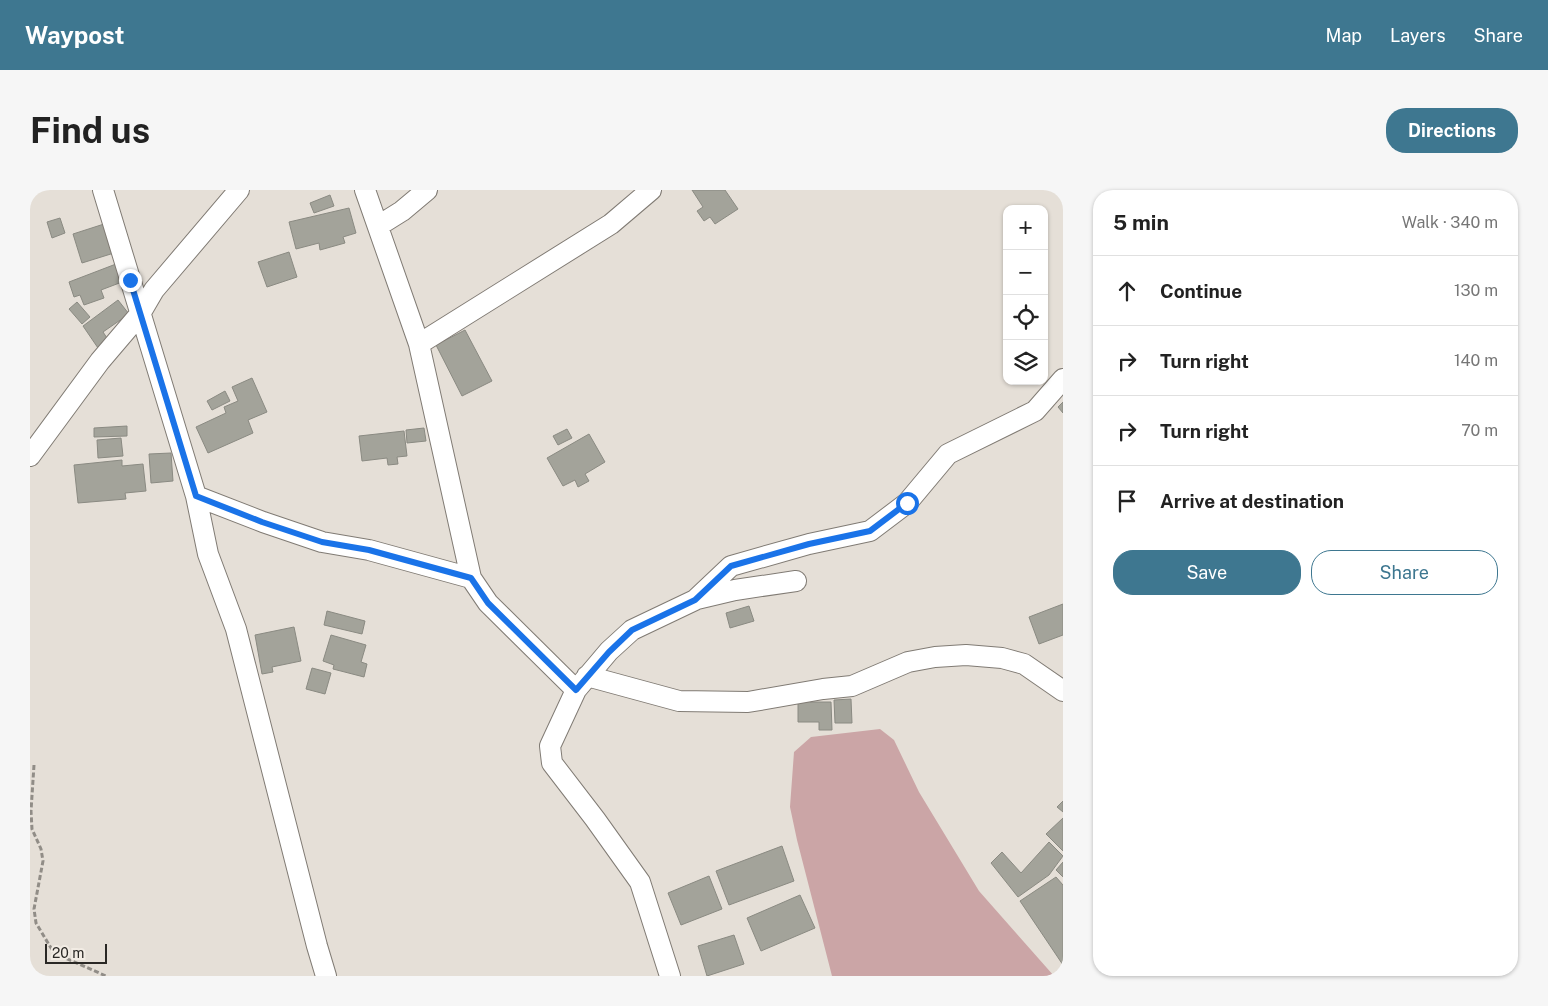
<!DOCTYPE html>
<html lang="en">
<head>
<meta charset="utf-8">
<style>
  body { margin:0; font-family:"Public Sans",sans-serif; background:#f6f6f6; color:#222 }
  .controls { position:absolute; right:15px; top:15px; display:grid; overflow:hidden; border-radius:10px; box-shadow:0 1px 4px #0004 }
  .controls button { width:45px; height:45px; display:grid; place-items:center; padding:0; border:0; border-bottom:1px solid #e0e0e0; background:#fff; color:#222; font:25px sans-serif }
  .scale { position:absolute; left:15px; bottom:12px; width:62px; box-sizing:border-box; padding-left:5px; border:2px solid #2a2825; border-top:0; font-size:14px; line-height:18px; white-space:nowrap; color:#2a2825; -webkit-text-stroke:4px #f2ece4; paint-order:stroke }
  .stop { position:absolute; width:15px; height:15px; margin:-11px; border:4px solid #1a73e8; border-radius:50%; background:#fff }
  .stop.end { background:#1a73e8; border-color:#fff; box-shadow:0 1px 5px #0008 }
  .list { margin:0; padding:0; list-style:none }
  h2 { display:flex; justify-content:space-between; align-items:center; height:65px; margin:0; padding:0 20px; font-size:21px }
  h2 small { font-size:16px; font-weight:400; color:#767676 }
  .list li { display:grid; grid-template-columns:32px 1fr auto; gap:15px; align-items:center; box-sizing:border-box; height:70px; padding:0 20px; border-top:1px solid #e0e0e0 }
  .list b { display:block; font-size:19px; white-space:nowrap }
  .list em { font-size:16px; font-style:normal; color:#767676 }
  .actions { display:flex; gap:10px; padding:15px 20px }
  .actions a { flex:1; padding:11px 0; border:1px solid #3e7790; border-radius:20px; text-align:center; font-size:18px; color:#3e7790 }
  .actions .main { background:#3e7790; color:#fff }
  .icon { flex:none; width:28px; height:28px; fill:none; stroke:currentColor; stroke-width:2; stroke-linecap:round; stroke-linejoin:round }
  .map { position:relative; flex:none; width:1033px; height:786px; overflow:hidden; border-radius:20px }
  header { display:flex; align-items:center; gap:30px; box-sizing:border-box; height:70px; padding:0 25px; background:#3e7790; color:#fff }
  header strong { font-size:24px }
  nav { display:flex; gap:28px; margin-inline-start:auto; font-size:18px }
  .intro { display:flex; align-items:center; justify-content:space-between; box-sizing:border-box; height:120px; padding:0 30px }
  h1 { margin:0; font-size:35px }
  .button { padding:12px 22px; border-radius:20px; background:#3e7790; color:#fff; font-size:18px; font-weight:700 }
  main { display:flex; gap:30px; padding:0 30px }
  aside { flex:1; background:#fff; border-radius:20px; box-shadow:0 1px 4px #0004 }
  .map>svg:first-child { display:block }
  .forest { fill:#cba5a6 }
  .building { fill:#a3a39a; stroke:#8a8a82 }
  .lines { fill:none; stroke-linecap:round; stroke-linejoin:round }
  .minor-casing { stroke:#807b74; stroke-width:22 }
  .path { stroke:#918d87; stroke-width:3; stroke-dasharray:5 2.5; stroke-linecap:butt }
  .minor { stroke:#fff; stroke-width:20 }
  .route { stroke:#1a73e8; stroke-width:6 }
</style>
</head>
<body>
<header>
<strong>Waypost</strong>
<nav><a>Map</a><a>Layers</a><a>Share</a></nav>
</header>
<div class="intro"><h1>Find us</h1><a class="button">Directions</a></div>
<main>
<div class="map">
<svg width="1033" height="786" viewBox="0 0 1033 786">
  <rect width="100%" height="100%" fill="#e5dfd7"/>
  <path class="forest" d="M 850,539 L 864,550 L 889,602 L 949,701 L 1024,786 L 802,786 L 767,650 L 760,617 L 764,562 L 781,547 Z"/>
  <path class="building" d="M 662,0 L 695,0 L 708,19 L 685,34 L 680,27 L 674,31 L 667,21 L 673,17 Z
    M 300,5 L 304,16 L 284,23 L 280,13 Z
    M 319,18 L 326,43 L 313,47 L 315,53 L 290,60 L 289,53 L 266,59 L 259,32 Z
    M 30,28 L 35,43 L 22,48 L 17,32 Z
    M 74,34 L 84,63 L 52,73 L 43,44 Z
    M 259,62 L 267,87 L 237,97 L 228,72 Z
    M 86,74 L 92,92 L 71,100 L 74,108 L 54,115 L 50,105 L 44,107 L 39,92 Z
    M 88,110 L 99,124 L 73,142 L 79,151 L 68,158 L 53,136 Z
    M 47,112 L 60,127 L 52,134 L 39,119 Z
    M 435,140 L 462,191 L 432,206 L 406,155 Z
    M 222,188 L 237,222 L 218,230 L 223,243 L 178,263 L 166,237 L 196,223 L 194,217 L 208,211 L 202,197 Z
    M 195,201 L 200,211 L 182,220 L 177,211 Z
    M 1033,212 L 1033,223 L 1028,217 Z
    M 97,236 L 97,246 L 64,247 L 64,238 Z
    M 394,238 L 396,251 L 377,253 L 376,240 Z
    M 537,239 L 542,248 L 528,255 L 523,246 Z
    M 374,241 L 377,266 L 367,267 L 368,274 L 358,275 L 357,268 L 332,271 L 329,246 Z
    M 559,244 L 575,272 L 555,284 L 559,291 L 548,297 L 545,290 L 533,296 L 517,268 Z
    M 91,248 L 93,266 L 68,268 L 67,250 Z
    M 141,263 L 143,291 L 121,293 L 119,264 Z
    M 92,270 L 92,276 L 113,274 L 116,301 L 95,303 L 96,309 L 48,313 L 44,275 Z
    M 1033,414 L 1033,445 L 1009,454 L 999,427 Z
    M 719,416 L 724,431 L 700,438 L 696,423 Z
    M 297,421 L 335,431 L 332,444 L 294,435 Z
    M 264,437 L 271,471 L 242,477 L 243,482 L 232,484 L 225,445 Z
    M 301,445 L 336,455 L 331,472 L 337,474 L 334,487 L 303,479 L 304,475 L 293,471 Z
    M 282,478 L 301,483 L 295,504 L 276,499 Z
    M 768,508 L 780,508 L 780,512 L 801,512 L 802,540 L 789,540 L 789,532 L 768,532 Z
    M 821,509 L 822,533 L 805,533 L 804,510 Z
    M 1033,611 L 1033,622 L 1027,617 Z
    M 1033,628 L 1033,661 L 1016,644 Z
    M 1019,652 L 1033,666 L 1019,685 L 988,707 L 961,673 L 972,662 L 991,683 Z
    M 752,656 L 764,691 L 699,715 L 686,681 Z
    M 1033,672 L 1033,687 L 1026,680 Z
    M 679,686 L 692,719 L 651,735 L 638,703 Z
    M 1026,687 L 1033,695 L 1033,775 L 990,711 Z
    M 770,705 L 785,738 L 731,761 L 717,728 Z
    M 704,745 L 714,774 L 677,786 L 668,756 Z"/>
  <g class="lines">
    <defs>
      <path id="minor" d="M 73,0 L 166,306 L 178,364 L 206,439 L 287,756 L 296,786
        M 335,0 L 389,154 L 441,388 L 458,413 L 546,500
        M 348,36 L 372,21 L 397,0
        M 389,154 L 581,34 L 621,0
        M 0,266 L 70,171 L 110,124 L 124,100 L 209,0
        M 166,306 L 233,332 L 292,352 L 339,360 L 441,388
        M 667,409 L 705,400 L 766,391
        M 557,486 L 649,511 L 718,512 L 793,499 L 822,496 L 878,472 L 905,467 L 936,465 L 972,468 L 994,474 L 1033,501
        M 640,786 L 610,692 L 565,629 L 522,573 L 520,556 L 546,500 L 579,461 L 602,440 L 665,410 L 701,376 L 779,354 L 840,341 L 877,313 L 918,264 L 1005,221 L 1033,189"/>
    </defs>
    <use href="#minor" class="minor-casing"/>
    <path class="path" d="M 4,575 L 1,621 L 2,639 L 11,659 L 13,671 L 4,719 L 6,733 L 24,763 L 76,786"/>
    <use href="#minor" class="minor"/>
  </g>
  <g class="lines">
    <path class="route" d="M 100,90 L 166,306 L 232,332 L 292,352 L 339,360 L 441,388 L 458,413 L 546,500 L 579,462 L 602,440 L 665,410 L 701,376 L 779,354 L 840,341 L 877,313"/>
  </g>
</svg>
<div class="controls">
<button>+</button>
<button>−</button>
<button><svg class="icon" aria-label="locate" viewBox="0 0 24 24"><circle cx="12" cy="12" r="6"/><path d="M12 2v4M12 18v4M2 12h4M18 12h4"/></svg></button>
<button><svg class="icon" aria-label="layers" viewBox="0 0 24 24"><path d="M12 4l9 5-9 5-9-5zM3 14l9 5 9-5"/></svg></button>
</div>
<div class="scale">20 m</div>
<div class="stop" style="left:877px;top:313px"></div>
<div class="stop end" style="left:100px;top:90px"></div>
</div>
<aside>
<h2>5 min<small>Walk · 340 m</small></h2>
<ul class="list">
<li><svg class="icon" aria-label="ahead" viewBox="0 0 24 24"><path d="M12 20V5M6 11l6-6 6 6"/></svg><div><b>Continue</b></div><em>130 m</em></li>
<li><svg class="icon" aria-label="right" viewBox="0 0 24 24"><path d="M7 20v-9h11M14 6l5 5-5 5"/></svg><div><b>Turn right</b></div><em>140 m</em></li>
<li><svg class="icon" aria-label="right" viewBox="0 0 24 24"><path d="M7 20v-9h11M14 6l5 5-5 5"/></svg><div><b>Turn right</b></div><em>70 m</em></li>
<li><svg class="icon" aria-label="arrive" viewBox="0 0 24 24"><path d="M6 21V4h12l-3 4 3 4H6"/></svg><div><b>Arrive at destination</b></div></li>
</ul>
<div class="actions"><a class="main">Save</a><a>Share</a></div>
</aside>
</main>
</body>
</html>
